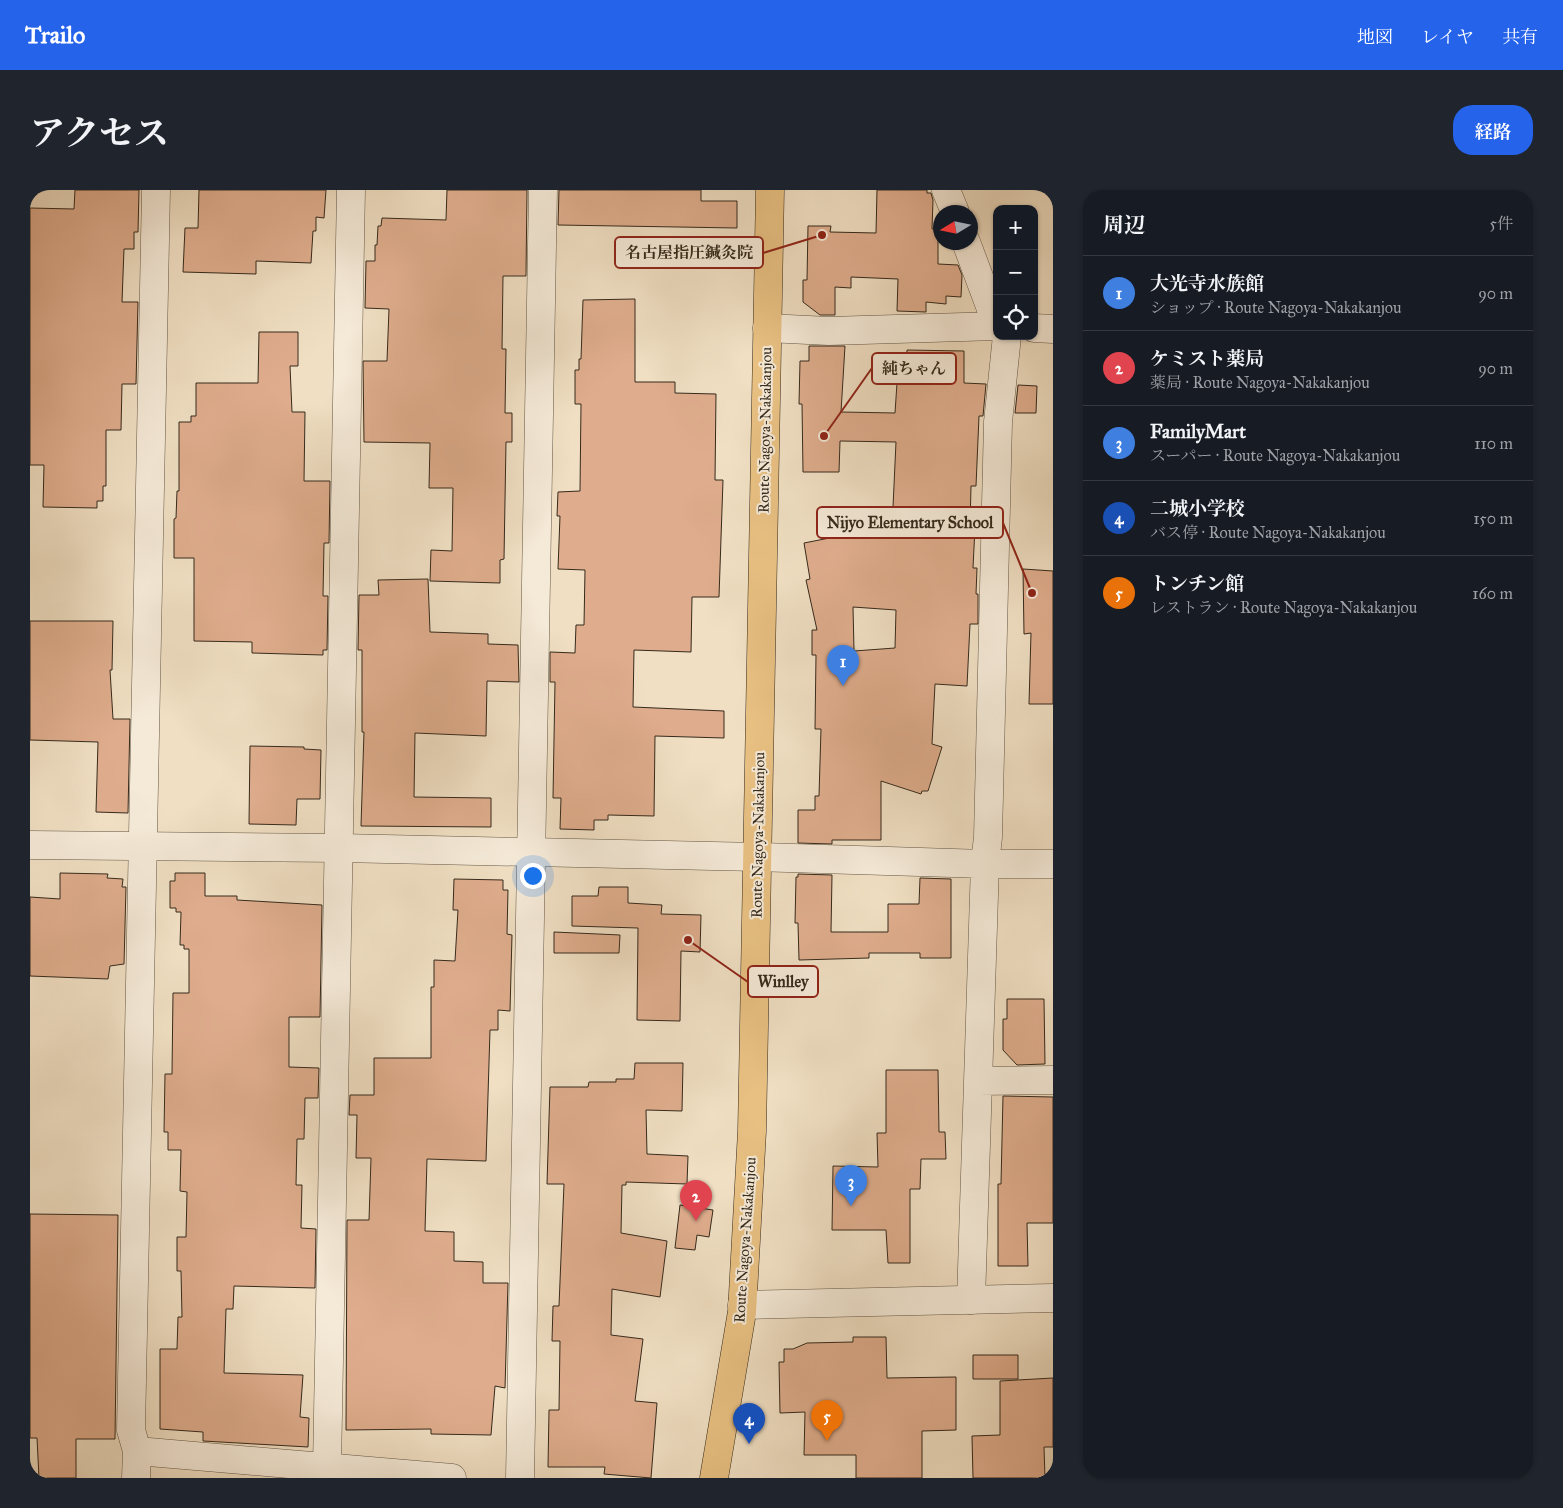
<!DOCTYPE html>
<html lang="ja">
<head>
<meta charset="utf-8">
<style>
  body { margin:0; font-family:"IM FELL Great Primer","Noto Serif JP",serif; background:#20242c; color:#f1f3f6 }
  .controls { position:absolute; right:15px; top:15px; display:grid; overflow:hidden; border-radius:10px; box-shadow:0 1px 4px #0004 }
  .controls button { width:45px; height:45px; display:grid; place-items:center; padding:0; border:0; border-bottom:1px solid #363941; background:#171b24; color:#f1f3f6; font:25px sans-serif }
  .compass { position:absolute; left:903px; top:15px; width:45px; height:45px; border-radius:50%; background:#171b24; box-shadow:0 1px 4px #0004; rotate:260deg }
  .you { position:absolute; left:502px; top:685px; width:18px; height:18px; margin:-12px; border:4px solid #fff; border-radius:50%; background:#1a73e8; box-shadow:0 0 0 8px #1a73e833 }
  .badge { display:grid; place-items:center; width:32px; height:32px; border-radius:50%; background:#2563eb; color:#fff; font-size:16px; font-weight:700 }
  .pin { position:absolute; translate:-50% -41px; filter:drop-shadow(0 1px 2px #0008) }
  .pin::after { content:''; position:absolute; top:26px; width:18px; height:15px; background:inherit; clip-path:polygon(0 0,100% 0,50% 100%) }
  .list { margin:0; padding:0; list-style:none }
  h2 { display:flex; justify-content:space-between; align-items:center; height:65px; margin:0; padding:0 20px; font-size:21px }
  h2 small { font-size:16px; font-weight:400; color:#9ea1a6 }
  .list li { display:grid; grid-template-columns:32px 1fr auto; gap:15px; align-items:center; box-sizing:border-box; height:75px; padding:0 20px; border-top:1px solid #363941 }
  .list b { display:block; font-size:19px; white-space:nowrap }
  .list p { margin:0; font-size:16px; white-space:nowrap; color:#9ea1a6 }
  .list em { font-size:16px; font-style:normal; color:#9ea1a6 }
  .icon { flex:none; width:28px; height:28px; fill:none; stroke:currentColor; stroke-width:2; stroke-linecap:round; stroke-linejoin:round }
  .map { position:relative; flex:none; width:1023px; height:1288px; overflow:hidden; border-radius:20px }
  header { display:flex; align-items:center; gap:30px; box-sizing:border-box; height:70px; padding:0 25px; background:#2563eb; color:#fff }
  header strong { font-size:24px }
  nav { display:flex; gap:28px; margin-inline-start:auto; font-size:18px }
  .intro { display:flex; align-items:center; justify-content:space-between; box-sizing:border-box; height:120px; padding:0 30px }
  h1 { margin:0; font-size:35px }
  .button { padding:12px 22px; border-radius:20px; background:#2563eb; color:#fff; font-size:18px; font-weight:700 }
  main { display:flex; gap:30px; padding:0 30px }
  aside { flex:1; background:#171b24; border-radius:20px; box-shadow:0 1px 4px #0004 }
  .map>svg:first-child { display:block }
  .building { fill:#dfad8d; stroke:#352a1c; fill-rule:evenodd }
  .lines { fill:none; stroke-linecap:round; stroke-linejoin:round }
  .minor-casing { stroke:#645746; stroke-width:29 }
  .tertiary-casing { stroke:#645746; stroke-width:29 }
  .primary-casing { stroke:#352a1c; stroke-width:29 }
  .minor { stroke:#f5ead8; stroke-width:28 }
  .tertiary { stroke:#f5ead8; stroke-width:28 }
  .primary { stroke:#e8c082; stroke-width:28 }
  .labels { text-anchor:middle; dominant-baseline:central; stroke-width:4; stroke-linejoin:round; paint-order:stroke }
  .street-label { font-size:15px; fill:#352a1c; stroke:#f5ead8 }
  .leader { fill:none; stroke:#8f2418; stroke-width:2 }
  .callout-dot { fill:#8f2418; stroke:#f5ead8; stroke-width:2 }
  .callout { fill:#f5ead8; stroke:#8f2418; stroke-width:2 }
  .callout-label { font-size:16px; text-anchor:middle; font-weight:bold; fill:#352a1c }
</style>
</head>
<body>
<header>
<strong>Trailo</strong>
<nav><a>地図</a><a>レイヤ</a><a>共有</a></nav>
</header>
<div class="intro"><h1>アクセス</h1><a class="button">経路</a></div>
<main>
<div class="map">
<svg width="1023" height="1288" viewBox="0 0 1023 1288">
  <rect width="100%" height="100%" fill="#f0dfc3"/>
  <filter id="stains"><feTurbulence type="fractalNoise" baseFrequency=".004" numOctaves="4"/><feColorMatrix values="0 0 0 0 .2 0 0 0 0 .09 0 0 0 0 .02 0 0 0 .5 -.17"/></filter>
  <radialGradient id="worn" r=".72"><stop offset=".6" stop-color="#630" stop-opacity="0"/><stop offset="1" stop-color="#630" stop-opacity=".3"/></radialGradient>
  <path class="building" d="M 45,0 L 109,0 L 108,42 L 104,42 L 104,59 L 94,59 L 92,112 L 108,112 L 106,194 L 92,194 L 91,240 L 76,240 L 76,296 L 73,296 L 73,311 L 67,311 L 67,318 L 13,317 L 14,275 L 0,275 L 0,18 L 44,19 Z
    M 169,0 L 296,0 L 294,28 L 286,27 L 286,41 L 283,41 L 281,73 L 226,71 L 226,84 L 153,82 L 155,38 L 168,38 Z
    M 417,0 L 497,0 L 496,86 L 473,86 L 472,159 L 476,159 L 475,223 L 482,223 L 482,252 L 476,252 L 474,369 L 470,370 L 470,393 L 400,391 L 401,360 L 422,361 L 423,298 L 399,298 L 400,253 L 334,252 L 333,171 L 357,171 L 359,119 L 335,118 L 336,71 L 345,71 L 345,55 L 347,55 L 348,36 L 351,36 L 352,28 L 416,30 Z
    M 529,0 L 671,0 L 671,11 L 707,11 L 707,38 L 528,35 Z
    M 847,0 L 897,0 L 897,3 L 901,3 L 903,10 L 902,39 L 908,39 L 908,74 L 928,75 L 932,85 L 931,107 L 916,106 L 916,114 L 896,112 L 896,122 L 867,121 L 868,89 L 821,87 L 821,98 L 805,97 L 805,125 L 790,125 L 773,112 L 773,90 L 777,90 L 778,36 L 801,36 L 800,42 L 846,43 Z
    M 605,109 L 605,192 L 645,192 L 645,203 L 686,204 L 685,290 L 693,290 L 689,407 L 662,407 L 661,462 L 604,460 L 603,517 L 694,521 L 694,548 L 625,546 L 624,626 L 578,625 L 578,630 L 564,630 L 564,640 L 530,639 L 531,608 L 523,608 L 525,492 L 520,492 L 520,462 L 545,463 L 546,435 L 554,435 L 555,380 L 528,379 L 530,326 L 527,326 L 528,302 L 550,301 L 551,214 L 545,214 L 545,180 L 549,180 L 549,169 L 551,169 L 553,110 Z
    M 229,142 L 268,142 L 268,176 L 260,176 L 262,222 L 275,222 L 274,291 L 300,291 L 299,353 L 294,353 L 293,406 L 298,406 L 297,460 L 293,460 L 293,465 L 222,463 L 222,452 L 164,451 L 164,368 L 144,368 L 144,329 L 146,328 L 147,301 L 149,301 L 149,232 L 161,232 L 161,226 L 166,226 L 166,193 L 228,193 Z
    M 779,156 L 815,156 L 811,222 L 865,223 L 867,193 L 870,193 L 870,190 L 876,190 L 877,160 L 934,161 L 934,193 L 956,194 L 953,226 L 949,226 L 946,296 L 941,296 L 940,336 L 945,337 L 943,378 L 947,378 L 946,404 L 948,404 L 948,434 L 940,434 L 937,496 L 905,494 L 902,554 L 912,557 L 898,601 L 892,601 L 891,604 L 851,591 L 851,650 L 802,650 L 802,654 L 768,653 L 768,620 L 785,620 L 785,606 L 789,606 L 791,539 L 785,539 L 786,465 L 782,465 L 782,440 L 787,440 L 776,390 L 780,389 L 774,353 L 830,342 L 831,317 L 863,317 L 866,252 L 810,251 L 809,282 L 773,282 L 772,214 L 769,214 L 770,171 L 779,171 ZM 823,417 L 866,420 L 865,458 L 824,461 Z
    M 988,195 L 1007,196 L 1006,223 L 985,223 Z
    M 993,379 L 1023,381 L 1023,514 L 999,514 L 1001,443 L 994,444 Z
    M 398,389 L 400,442 L 458,444 L 458,454 L 488,455 L 489,492 L 457,491 L 456,546 L 385,543 L 384,607 L 461,608 L 461,637 L 331,636 L 334,542 L 332,542 L 332,460 L 328,460 L 329,405 L 349,405 L 348,390 Z
    M 0,431 L 83,431 L 82,480 L 80,480 L 83,529 L 100,529 L 98,623 L 66,622 L 68,552 L 0,550 Z
    M 220,556 L 274,557 L 274,559 L 291,560 L 290,609 L 267,609 L 266,635 L 219,634 Z
    M 30,683 L 78,684 L 77,688 L 93,689 L 92,697 L 96,697 L 94,774 L 80,776 L 78,789 L 0,786 L 0,707 L 30,709 Z
    M 145,683 L 175,683 L 175,706 L 207,706 L 207,710 L 292,715 L 290,827 L 259,827 L 259,877 L 289,878 L 288,908 L 275,908 L 274,949 L 267,949 L 266,995 L 272,995 L 271,1038 L 286,1039 L 285,1098 L 204,1096 L 203,1119 L 196,1119 L 194,1183 L 273,1185 L 270,1227 L 279,1228 L 278,1257 L 173,1251 L 173,1242 L 130,1239 L 130,1159 L 147,1159 L 148,1127 L 152,1127 L 151,1081 L 147,1081 L 147,1047 L 156,1047 L 157,1002 L 150,1001 L 151,960 L 138,960 L 138,942 L 134,942 L 135,884 L 142,884 L 143,803 L 159,803 L 159,759 L 154,759 L 154,755 L 150,755 L 151,722 L 146,722 L 146,718 L 140,718 L 140,691 L 145,691 Z
    M 768,684 L 802,685 L 801,742 L 858,742 L 858,714 L 889,714 L 890,688 L 921,689 L 921,768 L 890,768 L 890,763 L 839,763 L 839,768 L 769,770 L 768,733 L 765,733 L 766,687 L 768,687 Z
    M 424,689 L 473,690 L 473,700 L 478,700 L 477,744 L 482,745 L 480,821 L 468,820 L 468,840 L 460,840 L 456,971 L 397,969 L 395,1041 L 424,1042 L 424,1071 L 453,1072 L 453,1093 L 478,1093 L 475,1198 L 465,1196 L 461,1245 L 401,1244 L 401,1239 L 316,1240 L 317,1030 L 339,1030 L 341,968 L 326,968 L 327,925 L 319,925 L 320,905 L 344,905 L 344,868 L 401,868 L 401,797 L 404,797 L 404,770 L 425,771 L 428,720 L 423,720 Z
    M 569,697 L 598,697 L 598,713 L 632,715 L 631,724 L 671,725 L 670,762 L 651,761 L 650,831 L 607,830 L 608,738 L 542,736 L 542,706 L 568,706 Z
    M 524,742 L 590,745 L 589,763 L 524,763 Z
    M 977,809 L 1014,809 L 1015,874 L 987,875 L 973,860 L 973,829 L 977,829 Z
    M 605,873 L 653,873 L 652,921 L 616,920 L 617,964 L 658,966 L 657,994 L 596,992 L 596,995 L 592,995 L 591,1043 L 637,1051 L 630,1107 L 582,1099 L 581,1145 L 613,1149 L 605,1211 L 627,1213 L 621,1288 L 574,1284 L 575,1277 L 518,1277 L 519,1220 L 529,1220 L 530,1151 L 522,1151 L 523,1116 L 529,1116 L 534,994 L 517,994 L 520,897 L 558,897 L 559,892 L 586,892 L 586,889 L 604,889 Z
    M 856,880 L 908,880 L 909,942 L 915,942 L 916,969 L 891,969 L 890,999 L 880,999 L 880,1073 L 858,1073 L 856,1040 L 802,1040 L 803,976 L 848,977 L 847,943 L 856,943 Z
    M 973,906 L 1023,907 L 1023,1033 L 997,1033 L 998,1076 L 968,1076 L 968,994 L 971,994 Z
    M 650,1015 L 683,1020 L 679,1047 L 667,1045 L 665,1060 L 645,1058 Z
    M 0,1024 L 88,1025 L 85,1249 L 46,1249 L 46,1288 L 9,1288 L 7,1248 L 0,1248 Z
    M 823,1147 L 856,1147 L 857,1188 L 926,1187 L 926,1240 L 892,1241 L 892,1288 L 826,1288 L 826,1265 L 774,1265 L 775,1222 L 750,1223 L 749,1172 L 754,1172 L 754,1159 L 763,1159 L 777,1153 L 823,1152 Z
    M 943,1165 L 988,1165 L 988,1189 L 943,1189 Z
    M 1023,1188 L 1023,1257 L 1014,1257 L 1015,1288 L 943,1288 L 942,1246 L 970,1245 L 970,1191 Z"/>
  <g class="lines">
    <defs>
      <path id="minor" d="M 916,0 L 925,22
        M 936,52 L 967,135
        M 737,138 L 799,141 L 967,136
        M 1004,138 L 1023,139
        M 728,667 L 955,674 L 1023,674
        M 948,891 L 1023,890
        M 941,1110 L 955,674 L 958,647 L 968,232 L 977,146
        M 107,1261 L 422,1288
        M 297,1277 L 321,0
        M 106,1288 L 107,1261 L 101,1240 L 126,0
        M 490,1288 L 513,0"/>
      <path id="tertiary" d="M 0,655 L 310,658 L 728,667
        M 712,1115 L 1023,1108"/>
      <path id="primary" d="M 684,1288 L 712,1122 L 722,941 L 740,0"/>
    </defs>
    <use href="#minor" class="minor-casing"/>
    <use href="#tertiary" class="tertiary-casing"/>
    <use href="#primary" class="primary-casing"/>
    <use href="#minor" class="minor"/>
    <use href="#tertiary" class="tertiary"/>
    <use href="#primary" class="primary"/>
  </g>
  <g class="labels">
    <g class="street-label">
      <text transform="translate(735 240) rotate(-89)">Route Nagoya-Nakakanjou</text>
      <text transform="translate(728 645) rotate(-89)">Route Nagoya-Nakakanjou</text>
      <text transform="translate(715 1050) rotate(-86)">Route Nagoya-Nakakanjou</text>
    </g>
  </g>
  <path class="leader" d="M792 45L733 63M794 246L842 178M1002 403L973 333M658 750L718 792"/>
  <g class="callout-dot">
    <circle cx="792" cy="45" r="5"/>
    <circle cx="794" cy="246" r="5"/>
    <circle cx="1002" cy="403" r="5"/>
    <circle cx="658" cy="750" r="5"/>
  </g>
  <g class="callout">
    <rect x="585" y="47" width="148" height="31" rx="5"/>
    <rect x="842" y="163" width="84" height="31" rx="5"/>
    <rect x="787" y="317" width="186" height="31" rx="5"/>
    <rect x="718" y="776" width="70" height="31" rx="5"/>
  </g>
  <g class="callout-label">
    <text x="659" y="68">名古屋指圧鍼灸院</text>
    <text x="884" y="184">純ちゃん</text>
    <text x="880" y="338">Nijyo Elementary School</text>
    <text x="753" y="797">Winlley</text>
  </g>
  <rect width="100%" height="100%" filter="url(#stains)"/>
  <rect width="100%" height="100%" fill="url(#worn)"/>
</svg>
<div class="controls">
<button>+</button>
<button>−</button>
<button><svg class="icon" aria-label="locate" viewBox="0 0 24 24"><circle cx="12" cy="12" r="6"/><path d="M12 2v4M12 18v4M2 12h4M18 12h4"/></svg></button>
</div>
<svg class="compass" viewBox="-18 -18 36 36"><path d="M0-13l5 13h-10z" fill="#e53935"/><path d="M0 13l5-13h-10z" fill="#9ea1a6"/></svg>
<div class="you"></div>
<div class="pin badge" style="left:813px;top:496px;background:#3f7fe0">1</div>
<div class="pin badge" style="left:666px;top:1031px;background:#e0444e">2</div>
<div class="pin badge" style="left:821px;top:1016px;background:#3f7fe0">3</div>
<div class="pin badge" style="left:719px;top:1254px;background:#1a4fb4">4</div>
<div class="pin badge" style="left:797px;top:1251px;background:#e8710a">5</div>
</div>
<aside>
<h2>周辺<small>5件</small></h2>
<ul class="list">
<li><span class="badge" style="background:#3f7fe0">1</span><div><b>大光寺水族館</b><p>ショップ · Route Nagoya-Nakakanjou</p></div><em>90 m</em></li>
<li><span class="badge" style="background:#e0444e">2</span><div><b>ケミスト薬局</b><p>薬局 · Route Nagoya-Nakakanjou</p></div><em>90 m</em></li>
<li><span class="badge" style="background:#3f7fe0">3</span><div><b>FamilyMart</b><p>スーパー · Route Nagoya-Nakakanjou</p></div><em>110 m</em></li>
<li><span class="badge" style="background:#1a4fb4">4</span><div><b>二城小学校</b><p>バス停 · Route Nagoya-Nakakanjou</p></div><em>150 m</em></li>
<li><span class="badge" style="background:#e8710a">5</span><div><b>トンチン館</b><p>レストラン · Route Nagoya-Nakakanjou</p></div><em>160 m</em></li>
</ul>
</aside>
</main>
</body>
</html>
